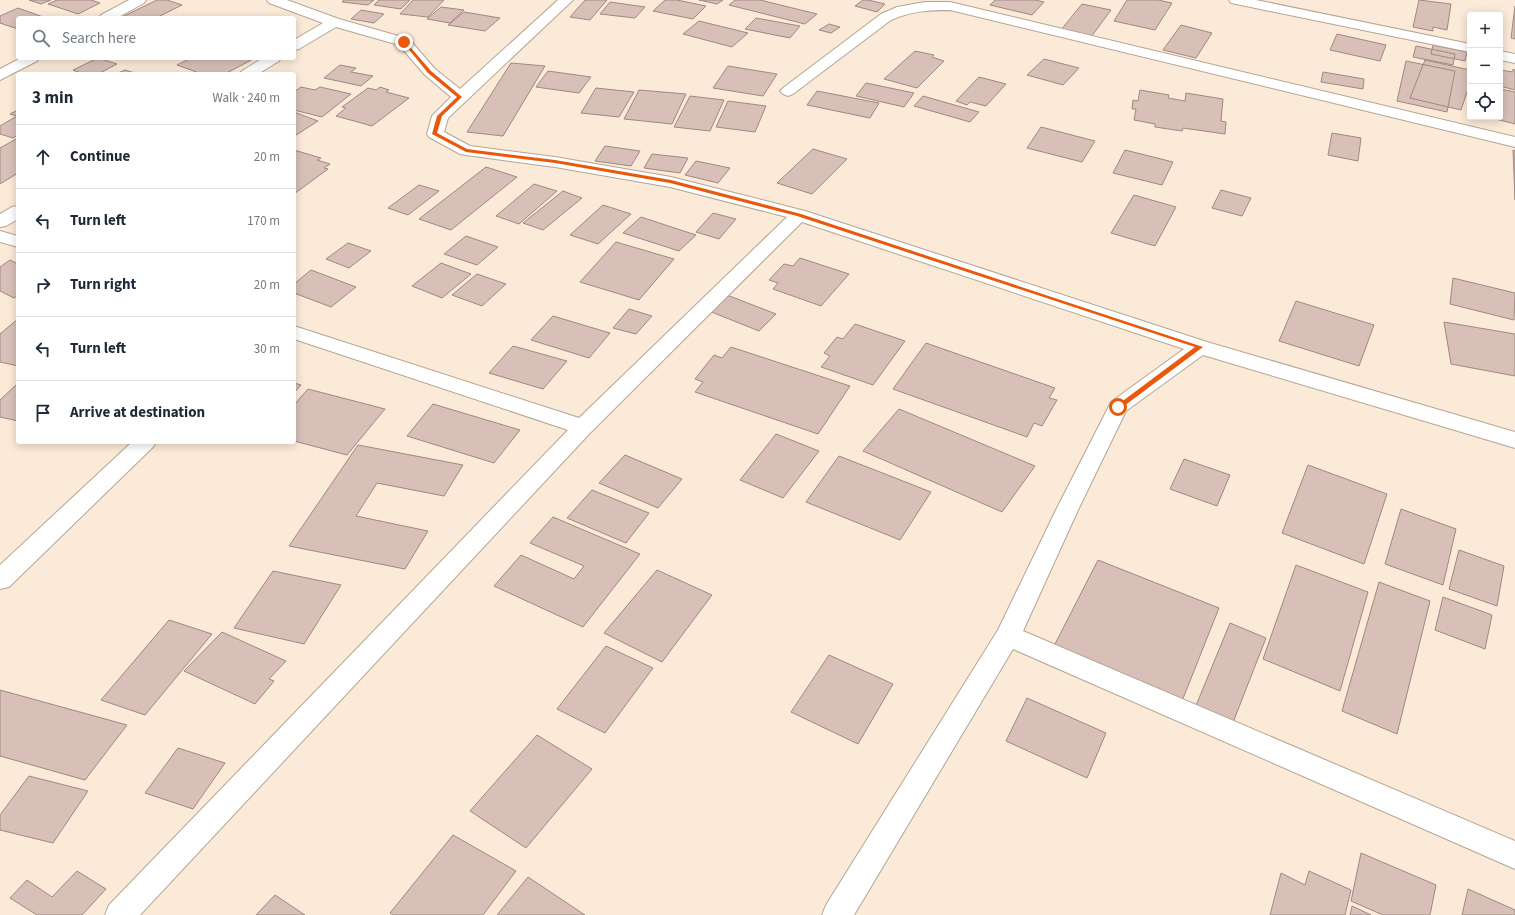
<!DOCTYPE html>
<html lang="en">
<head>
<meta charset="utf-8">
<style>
  body { margin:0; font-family:"Source Sans 3",sans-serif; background:#f2f2f3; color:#1f2937 }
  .controls { position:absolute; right:12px; top:12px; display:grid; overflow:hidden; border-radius:4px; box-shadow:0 2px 10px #0003 }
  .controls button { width:36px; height:36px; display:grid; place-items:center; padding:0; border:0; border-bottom:1px solid #e0e1e3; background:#fff; color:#1f2937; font:20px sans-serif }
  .stop { position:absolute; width:12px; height:12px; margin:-9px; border:3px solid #ea580c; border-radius:50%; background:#fff }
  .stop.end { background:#ea580c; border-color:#fff; box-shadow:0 1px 4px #0008 }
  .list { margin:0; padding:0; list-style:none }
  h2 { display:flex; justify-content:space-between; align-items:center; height:52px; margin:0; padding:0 16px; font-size:17px }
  h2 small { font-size:13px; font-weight:400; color:#747a83 }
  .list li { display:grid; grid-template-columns:26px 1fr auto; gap:12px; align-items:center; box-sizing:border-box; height:64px; padding:0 16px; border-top:1px solid #e0e1e3 }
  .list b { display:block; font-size:15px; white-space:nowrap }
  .list em { font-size:13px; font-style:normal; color:#747a83 }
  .icon { flex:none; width:22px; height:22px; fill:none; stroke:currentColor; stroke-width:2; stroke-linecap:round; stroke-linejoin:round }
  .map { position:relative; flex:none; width:1515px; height:915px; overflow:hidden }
  .search { position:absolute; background:#fff; box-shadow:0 2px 10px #0003; left:16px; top:16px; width:280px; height:44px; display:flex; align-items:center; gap:10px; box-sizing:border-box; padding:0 14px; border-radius:4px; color:#747a83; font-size:15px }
  .panel { position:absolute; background:#fff; box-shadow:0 2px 10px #0003; left:16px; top:72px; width:280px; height:372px; border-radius:4px }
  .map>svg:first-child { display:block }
  .building { fill:#d8c0b8; stroke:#9f8881 }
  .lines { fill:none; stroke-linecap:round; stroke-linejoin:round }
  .street-casing { stroke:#b4a594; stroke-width:2 }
  .street { fill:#fff; fill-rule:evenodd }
  .route { fill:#ea580c }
</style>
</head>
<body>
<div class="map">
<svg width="1515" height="915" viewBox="0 0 1515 915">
  <rect width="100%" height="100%" fill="#fbead8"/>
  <path class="building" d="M 29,0 L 51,0 L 41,4 Z
    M 57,0 L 91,0 L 100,3 L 78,14 L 48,4 Z
    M 157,0 L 167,0 L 182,5 L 156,18 L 120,18 Z
    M 344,0 L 374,0 L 368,5 L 342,2 Z
    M 379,0 L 410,0 L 401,9 L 374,5 Z
    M 413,0 L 444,0 L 428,17 L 400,14 Z
    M 585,0 L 607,0 L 590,20 L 570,17 Z
    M 665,0 L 677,0 L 706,6 L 693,19 L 653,11 Z
    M 699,0 L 723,0 L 717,4 Z
    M 735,0 L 760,0 L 817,14 L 805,24 L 729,5 Z
    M 863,0 L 868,0 L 885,4 L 877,12 L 855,6 Z
    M 995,0 L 1035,0 L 1044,2 L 1032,15 L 990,5 Z
    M 1127,0 L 1158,0 L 1172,3 L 1155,30 L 1114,21 Z
    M 1419,0 L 1451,4 L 1447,30 L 1433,27 L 1433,31 L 1413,27 Z
    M 610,2 L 645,7 L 635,18 L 600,14 Z
    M 1082,4 L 1111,10 L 1091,37 L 1061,30 Z
    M 1515,6 L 1515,39 L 1511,38 Z
    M 441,7 L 464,10 L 450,23 L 427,19 Z
    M 18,8 L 46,18 L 18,18 L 18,29 L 0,23 L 0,16 Z
    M 361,10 L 384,14 L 374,23 L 351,19 Z
    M 464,12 L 500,18 L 485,31 L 448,25 Z
    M 756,18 L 800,26 L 790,38 L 745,29 Z
    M 699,21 L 748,33 L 732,47 L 683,34 Z
    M 829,24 L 840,27 L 831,33 L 819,30 Z
    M 1181,25 L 1212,33 L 1196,58 L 1163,50 Z
    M 1337,34 L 1386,45 L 1380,61 L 1330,50 Z
    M 1433,45 L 1467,52 L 1465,61 L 1431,54 Z
    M 1416,46 L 1455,54 L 1453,65 L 1413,57 Z
    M 915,51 L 934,55 L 932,57 L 944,61 L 917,88 L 884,79 Z
    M 98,58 L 117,64 L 98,74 L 83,74 L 73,70 Z
    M 191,58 L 255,58 L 225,74 L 202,74 L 177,65 Z
    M 1044,59 L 1079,68 L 1063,85 L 1027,75 Z
    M 1425,60 L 1470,70 L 1470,83 L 1461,110 L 1410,98 Z
    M 1406,61 L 1455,71 L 1447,112 L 1397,101 Z
    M 511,63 L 545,66 L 503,136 L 467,132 Z
    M 340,65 L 356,68 L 351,72 L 373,76 L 361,86 L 324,78 Z
    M 728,66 L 777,74 L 763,96 L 713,88 Z
    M 1513,69 L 1515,70 L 1515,90 L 1500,86 L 1500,70 L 1513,72 Z
    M 125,70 L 138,74 L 116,74 Z
    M 548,71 L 591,77 L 579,93 L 536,87 Z
    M 1323,72 L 1364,79 L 1363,89 L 1321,82 Z
    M 979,77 L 1006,84 L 986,106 L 970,102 L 967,105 L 956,101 Z
    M 866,83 L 914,93 L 904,107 L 856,96 Z
    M 301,87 L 315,90 L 320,87 L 351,94 L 322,117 L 294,110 L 294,92 Z
    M 380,87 L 389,90 L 386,92 L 409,98 L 372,126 L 336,116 L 346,108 L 342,107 L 368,88 L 376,90 Z
    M 596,88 L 634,92 L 619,117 L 581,113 Z
    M 1500,89 L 1515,92 L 1515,124 L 1492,118 L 1492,117 L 1500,117 Z
    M 639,90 L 686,94 L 672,124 L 624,119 Z
    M 1140,90 L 1169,95 L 1168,98 L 1185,101 L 1186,93 L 1223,99 L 1221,121 L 1226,122 L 1225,134 L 1183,128 L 1182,131 L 1155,127 L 1155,124 L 1134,120 L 1136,109 L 1132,109 L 1133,100 L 1138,101 Z
    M 817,91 L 879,103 L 870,118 L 807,105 Z
    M 690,96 L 724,100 L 710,131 L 674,127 Z
    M 923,96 L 979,112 L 970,122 L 914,106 Z
    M 728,101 L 766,106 L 755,132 L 716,127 Z
    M 18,110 L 18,135 L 13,138 L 0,134 L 0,126 L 17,116 L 10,114 Z
    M 294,112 L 318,121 L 296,135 L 294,134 Z
    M 1041,127 L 1095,141 L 1082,162 L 1027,148 Z
    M 1332,133 L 1361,138 L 1358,161 L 1328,155 Z
    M 18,138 L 18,173 L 0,184 L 0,148 Z
    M 605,146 L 640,151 L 631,166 L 595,161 Z
    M 813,149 L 847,159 L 812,194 L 777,183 Z
    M 294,150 L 321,158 L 317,160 L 330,164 L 324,168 L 328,169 L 294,194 Z
    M 1125,150 L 1173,162 L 1162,185 L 1113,173 Z
    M 1513,150 L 1515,151 L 1515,200 Z
    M 652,154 L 688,158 L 680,173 L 644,168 Z
    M 696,161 L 730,168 L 718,183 L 685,175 Z
    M 486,167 L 517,177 L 451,230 L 419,219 Z
    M 534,184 L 557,191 L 519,224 L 496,216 Z
    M 419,185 L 439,191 L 408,215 L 388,208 Z
    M 1221,190 L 1251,198 L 1242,216 L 1212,208 Z
    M 563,191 L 582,198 L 543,230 L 523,223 Z
    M 1134,195 L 1176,207 L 1155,246 L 1111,233 Z
    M 603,205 L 631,214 L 598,244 L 570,235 Z
    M 713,213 L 736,219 L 719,239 L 696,232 Z
    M 641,217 L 696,235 L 679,251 L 623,233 Z
    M 466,236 L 498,247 L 477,265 L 444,254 Z
    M 616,242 L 674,259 L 639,300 L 580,282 Z
    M 348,243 L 371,251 L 349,268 L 326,259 Z
    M 800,258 L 849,274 L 821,306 L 773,289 L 778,283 L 769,280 L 784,264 L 793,266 Z
    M 10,260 L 18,264 L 18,295 L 14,298 L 0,291 L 0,267 Z
    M 441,263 L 471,274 L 442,298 L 412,286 Z
    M 311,270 L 356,287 L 331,307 L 294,293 L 294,284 Z
    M 477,274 L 506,284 L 482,306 L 452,295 Z
    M 1453,278 L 1515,293 L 1514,320 L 1450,304 Z
    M 727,295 L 776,314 L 759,331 L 709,311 Z
    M 1296,301 L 1374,325 L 1359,366 L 1279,341 Z
    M 629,309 L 652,316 L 636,334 L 613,328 Z
    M 553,316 L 610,333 L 589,358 L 531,340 Z
    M 18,319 L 18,366 L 0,362 L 0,334 Z
    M 1444,322 L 1515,334 L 1515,376 L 1451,364 Z
    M 855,324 L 905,341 L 873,385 L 821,367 L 830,356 L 824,353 L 837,337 L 843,339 Z
    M 926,343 L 1055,388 L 1049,398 L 1057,400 L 1042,426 L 1034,423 L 1027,437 L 893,389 Z
    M 513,346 L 567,361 L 543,389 L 489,373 Z
    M 731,347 L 850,386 L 818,434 L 695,392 L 703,382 L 695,379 L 714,355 L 722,358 Z
    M 294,383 L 301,385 L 294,393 Z
    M 17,384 L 18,384 L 18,421 L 0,417 L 0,400 Z
    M 308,389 L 385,409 L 347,455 L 294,441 L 294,405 Z
    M 433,404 L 520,430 L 494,463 L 407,436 Z
    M 899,409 L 1035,466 L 1002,512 L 863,451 Z
    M 776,434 L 819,451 L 783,498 L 740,480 Z
    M 358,445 L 463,465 L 444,496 L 377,483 L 356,516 L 428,531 L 405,569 L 289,546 Z
    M 625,455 L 682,479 L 658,508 L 599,483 Z
    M 839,456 L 931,492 L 900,540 L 806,502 Z
    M 1184,459 L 1230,475 L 1217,506 L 1170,489 Z
    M 1308,465 L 1387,494 L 1364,564 L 1282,533 Z
    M 592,490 L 649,513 L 626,543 L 567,518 Z
    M 1401,509 L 1456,529 L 1443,585 L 1385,564 Z
    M 553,517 L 640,554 L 583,627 L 494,586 L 521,555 L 574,579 L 584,566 L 530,543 Z
    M 1459,550 L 1504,566 L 1497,606 L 1449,589 Z
    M 1098,560 L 1219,608 L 1182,701 L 1054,646 Z
    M 1296,565 L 1368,592 L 1340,691 L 1263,659 Z
    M 657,570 L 712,595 L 662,662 L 604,633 Z
    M 273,571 L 341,585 L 304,644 L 234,628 Z
    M 1379,582 L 1430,601 L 1397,734 L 1342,711 Z
    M 1443,597 L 1492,615 L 1485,649 L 1435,630 Z
    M 169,620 L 212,634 L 145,715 L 101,700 Z
    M 1230,623 L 1266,638 L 1232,725 L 1195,708 Z
    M 222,632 L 286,661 L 269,679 L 274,681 L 255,704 L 184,671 Z
    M 606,646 L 653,668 L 605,733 L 557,709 Z
    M 829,655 L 893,684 L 858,744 L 791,712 Z
    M 0,690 L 127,725 L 85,780 L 0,756 Z
    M 1027,698 L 1106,733 L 1087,778 L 1006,741 Z
    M 537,735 L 592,769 L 526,848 L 470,811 Z
    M 178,748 L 225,763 L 193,809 L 145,793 Z
    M 29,776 L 88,791 L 53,843 L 0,830 L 0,815 Z
    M 453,835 L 516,871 L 483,915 L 393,915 L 390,913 Z
    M 1361,853 L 1436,885 L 1430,915 L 1383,915 L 1351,901 Z
    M 77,871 L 106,889 L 82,915 L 37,915 L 10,898 L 27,880 L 52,897 Z
    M 1309,871 L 1351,890 L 1345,915 L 1270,915 L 1281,873 L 1305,885 Z
    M 528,877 L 585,915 L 497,915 Z
    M 1468,889 L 1515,910 L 1515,915 L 1462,915 Z
    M 275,895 L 305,915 L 256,915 Z
    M 1352,906 L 1371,915 L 1350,915 Z"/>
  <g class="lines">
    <defs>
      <path id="street" d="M 129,0 L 146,0 L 144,3 L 117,18 L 99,18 L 101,15 Z
        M 267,0 L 287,0 L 339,19 L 409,39 L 435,69 L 460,89 L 558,0 L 573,0 L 448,118 L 444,132 L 470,146 L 555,157 L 671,177 L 805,211 L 1207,342 L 1515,432 L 1515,448 L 1203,355 L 1126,411 L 1078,510 L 1023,631 L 1515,841 L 1515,869 L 1013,649 L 854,915 L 822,915 L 826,905 L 998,630 L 1056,510 L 1111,402 L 1184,349 L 802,222 L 591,432 L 140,915 L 105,915 L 109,905 L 568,430 L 294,339 L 294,326 L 579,418 L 787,217 L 670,187 L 555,167 L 466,155 L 460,154 L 429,137 L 427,134 L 432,116 L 451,97 L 425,75 L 399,45 L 336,27 L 299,49 L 294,50 L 294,40 L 323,23 L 269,3 Z
        M 1229,0 L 1256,0 L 1470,44 L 1470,52 L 1236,4 L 1231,3 Z
        M 925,2 L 950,2 L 1515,137 L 1515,147 L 950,10 C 929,10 911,11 891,20 L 793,94 L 788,96 L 783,94 L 780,91 L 783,88 L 881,14 L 897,7 Z
        M 1500,51 L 1515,54 L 1515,63 L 1500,60 Z
        M 21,58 L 39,58 L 37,61 L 0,80 L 0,69 Z
        M 263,58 L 281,58 L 279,61 L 258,74 L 239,74 L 242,71 Z
        M 18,206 L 18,219 L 6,226 L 0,227 L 0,214 L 12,207 Z
        M 0,231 L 18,236 L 18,247 L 0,242 Z
        M 132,442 L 156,442 L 153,447 L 9,587 L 0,589 L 0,565 Z"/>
    </defs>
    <use href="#street" class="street-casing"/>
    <use href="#street" class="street"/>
  </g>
  <path class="route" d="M 402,41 L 405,41 L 431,71 L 462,97 L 442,116 L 437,133 L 467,149 L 555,160 L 671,180 L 801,214 L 1203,347 L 1120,409 L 1116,409 L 1116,406 L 1195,347 L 797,216 L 670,183 L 555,163 L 466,152 L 432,134 L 437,116 L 457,97 L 428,73 Z"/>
</svg>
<div class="controls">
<button>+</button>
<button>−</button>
<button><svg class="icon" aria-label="locate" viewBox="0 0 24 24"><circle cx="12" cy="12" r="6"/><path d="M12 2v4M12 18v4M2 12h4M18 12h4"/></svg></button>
</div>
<div class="stop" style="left:1118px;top:407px"></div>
<div class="stop end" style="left:404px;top:42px"></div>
<div class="search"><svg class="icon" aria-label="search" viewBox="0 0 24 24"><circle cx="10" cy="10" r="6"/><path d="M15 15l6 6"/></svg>Search here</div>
<section class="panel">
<h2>3 min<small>Walk · 240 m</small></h2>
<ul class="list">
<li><svg class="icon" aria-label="ahead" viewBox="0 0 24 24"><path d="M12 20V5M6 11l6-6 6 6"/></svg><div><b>Continue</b></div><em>20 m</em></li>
<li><svg class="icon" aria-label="left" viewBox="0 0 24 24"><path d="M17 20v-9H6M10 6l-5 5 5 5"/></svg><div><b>Turn left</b></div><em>170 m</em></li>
<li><svg class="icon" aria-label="right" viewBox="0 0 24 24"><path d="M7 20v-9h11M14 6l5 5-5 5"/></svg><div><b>Turn right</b></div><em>20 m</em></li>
<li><svg class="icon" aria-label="left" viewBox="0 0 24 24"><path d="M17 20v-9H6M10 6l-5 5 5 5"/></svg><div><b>Turn left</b></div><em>30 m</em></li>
<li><svg class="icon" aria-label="arrive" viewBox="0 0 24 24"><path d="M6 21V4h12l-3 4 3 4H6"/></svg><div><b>Arrive at destination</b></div></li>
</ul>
</section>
</div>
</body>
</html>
